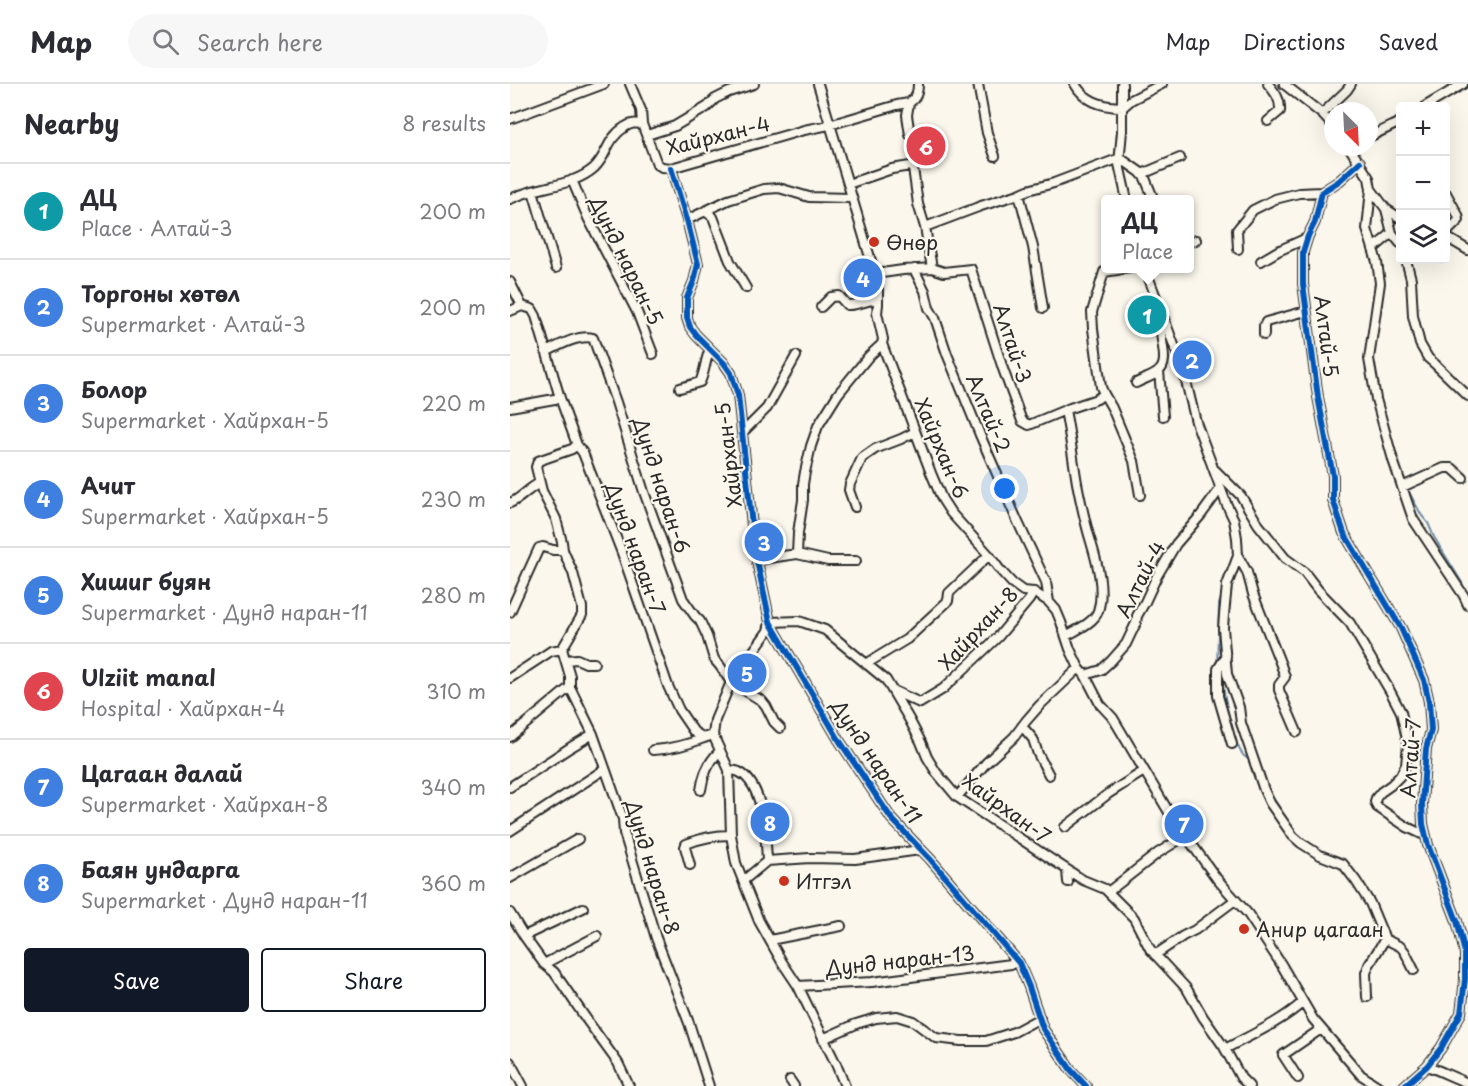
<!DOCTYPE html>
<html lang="en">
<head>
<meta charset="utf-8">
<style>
  body { margin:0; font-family:"Playpen Sans",sans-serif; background:#f7f7f7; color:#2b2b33 }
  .controls { position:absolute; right:18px; top:18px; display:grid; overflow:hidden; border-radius:6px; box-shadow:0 6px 24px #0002 }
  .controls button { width:54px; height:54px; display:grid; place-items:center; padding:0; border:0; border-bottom:2px solid #e1e1e2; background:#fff; color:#2b2b33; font:30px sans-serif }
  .compass { position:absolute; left:814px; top:18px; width:54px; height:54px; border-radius:50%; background:#fff; box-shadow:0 6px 24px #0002; rotate:156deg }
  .you { position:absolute; left:495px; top:405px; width:21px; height:21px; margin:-15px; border:4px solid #fff; border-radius:50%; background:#1a73e8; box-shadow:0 0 0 9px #1a73e833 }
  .badge { display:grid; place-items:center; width:39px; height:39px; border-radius:50%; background:#111827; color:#fff; font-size:20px; font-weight:700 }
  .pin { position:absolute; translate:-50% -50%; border:3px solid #fff; box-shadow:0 2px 6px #0006 }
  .popup { position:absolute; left:591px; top:111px; width:93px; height:78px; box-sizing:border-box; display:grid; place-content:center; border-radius:6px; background:#fff; filter:drop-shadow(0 2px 4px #0005); font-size:20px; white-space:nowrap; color:#7c7c81 }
  .popup b { font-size:22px; color:#2b2b33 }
  .popup::after { content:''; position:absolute; left:50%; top:100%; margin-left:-12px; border:12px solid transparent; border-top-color:#fff }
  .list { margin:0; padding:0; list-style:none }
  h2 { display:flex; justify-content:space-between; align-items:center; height:78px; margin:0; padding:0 24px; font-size:26px }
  h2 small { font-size:20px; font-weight:400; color:#7c7c81 }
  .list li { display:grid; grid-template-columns:39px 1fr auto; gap:18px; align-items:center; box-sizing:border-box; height:96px; padding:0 24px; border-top:2px solid #e1e1e2 }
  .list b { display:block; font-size:22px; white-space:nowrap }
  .list p { margin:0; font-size:20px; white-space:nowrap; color:#7c7c81 }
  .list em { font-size:20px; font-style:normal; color:#7c7c81 }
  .actions { display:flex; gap:12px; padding:18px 24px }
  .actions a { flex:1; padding:14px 0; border:2px solid #111827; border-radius:6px; text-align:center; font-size:21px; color:#111827 }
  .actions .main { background:#111827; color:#fff }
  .icon { flex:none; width:33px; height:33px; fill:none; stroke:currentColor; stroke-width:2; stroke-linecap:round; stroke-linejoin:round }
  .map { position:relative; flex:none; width:958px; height:1002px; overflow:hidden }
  header { display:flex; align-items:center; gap:36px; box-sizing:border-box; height:84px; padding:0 30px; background:#fff; border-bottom:2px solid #e1e1e2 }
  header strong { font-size:28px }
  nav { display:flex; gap:33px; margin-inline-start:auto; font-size:21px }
  .search { width:420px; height:54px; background:#f7f7f7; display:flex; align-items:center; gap:15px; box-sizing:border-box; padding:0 21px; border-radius:33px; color:#7c7c81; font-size:22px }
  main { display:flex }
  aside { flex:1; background:#fff }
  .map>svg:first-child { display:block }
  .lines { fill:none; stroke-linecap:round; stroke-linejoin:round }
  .stream { stroke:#728da9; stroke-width:2 }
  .minor-casing { stroke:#2b2b2b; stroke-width:12 }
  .minor { stroke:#fbf7ec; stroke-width:8 }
  .cycleway-casing { stroke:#fbf7ec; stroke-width:10 }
  .cycleway { stroke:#0057b8; stroke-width:6 }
  .poi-dot { fill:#c8321e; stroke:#fbf7ec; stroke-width:2 }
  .labels { text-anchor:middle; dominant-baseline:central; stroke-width:4.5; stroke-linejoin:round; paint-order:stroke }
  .street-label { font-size:20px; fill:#2b2b2b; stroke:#fbf7ec }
  .poi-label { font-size:20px; fill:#2b2b2b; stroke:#fbf7ec; text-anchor:start }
</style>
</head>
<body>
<header>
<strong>Map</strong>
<div class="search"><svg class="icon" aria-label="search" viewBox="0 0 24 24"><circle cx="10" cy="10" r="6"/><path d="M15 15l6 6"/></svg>Search here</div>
<nav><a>Map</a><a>Directions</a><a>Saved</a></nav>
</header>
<main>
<aside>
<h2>Nearby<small>8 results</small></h2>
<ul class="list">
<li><span class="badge" style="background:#0f9aa8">1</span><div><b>ДЦ</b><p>Place · Алтай-3</p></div><em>200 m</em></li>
<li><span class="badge" style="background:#3f7fe0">2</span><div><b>Торгоны хөтөл</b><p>Supermarket · Алтай-3</p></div><em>200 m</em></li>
<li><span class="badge" style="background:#3f7fe0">3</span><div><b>Болор</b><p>Supermarket · Хайрхан-5</p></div><em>220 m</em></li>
<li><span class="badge" style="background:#3f7fe0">4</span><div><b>Ачит</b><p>Supermarket · Хайрхан-5</p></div><em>230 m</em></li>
<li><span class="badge" style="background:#3f7fe0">5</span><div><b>Хишиг буян</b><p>Supermarket · Дунд наран-11</p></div><em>280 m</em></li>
<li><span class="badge" style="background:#e0444e">6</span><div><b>Ulziit manal</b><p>Hospital · Хайрхан-4</p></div><em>310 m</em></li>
<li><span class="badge" style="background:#3f7fe0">7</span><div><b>Цагаан далай</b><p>Supermarket · Хайрхан-8</p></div><em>340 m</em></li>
<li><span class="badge" style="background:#3f7fe0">8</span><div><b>Баян ундарга</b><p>Supermarket · Дунд наран-11</p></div><em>360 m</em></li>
</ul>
<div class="actions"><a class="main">Save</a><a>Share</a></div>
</aside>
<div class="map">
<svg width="958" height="1002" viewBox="0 0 958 1002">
  <rect width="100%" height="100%" fill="#fbf7ec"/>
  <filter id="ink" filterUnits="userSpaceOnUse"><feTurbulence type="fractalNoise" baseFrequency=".0167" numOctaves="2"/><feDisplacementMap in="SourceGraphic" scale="12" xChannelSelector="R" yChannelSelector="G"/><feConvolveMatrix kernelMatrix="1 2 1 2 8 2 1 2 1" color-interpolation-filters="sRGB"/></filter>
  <g filter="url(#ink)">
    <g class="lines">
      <path class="stream" d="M 899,408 L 912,432 L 918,439 L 924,453 L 951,497 L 955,506
        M 707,582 L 709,520 L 713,508
        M 712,596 C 715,615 722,657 733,671 C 735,673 737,674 740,676
        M 757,704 L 784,747"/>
      <defs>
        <path id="minor" d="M 120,0 L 131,26 L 132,40
          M 468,0 L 477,49 L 485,72
          M 565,0 C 575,18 594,23 613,23
          M 612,0 L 612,47 L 609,80 L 617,116
          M 758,0 C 765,8 771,16 770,27 L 758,37
          M 774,0 L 812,30 L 823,42
          M 399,19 L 397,31 L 400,51
          M 399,19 C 406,14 408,9 408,0
          M 916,22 L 953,0
          M 613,23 L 621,16 L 652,0
          M 812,30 L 837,6 L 841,0
          M 0,35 L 94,0
          M 137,51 L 165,42 L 197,23 L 205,15 L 219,8 L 244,0
          M 859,53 L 890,38
          M 839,63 L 859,94 L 861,105 L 857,145 L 867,178 L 870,199 L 859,275 L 866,315 L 883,376 L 903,435 L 954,512 L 958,521
          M 610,74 L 630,88 L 635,94 L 644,116
          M 850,78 L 829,97 L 812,108 L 805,138 L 798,152 L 793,168 L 793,200 L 808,313 L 823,392 L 823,416 L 834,449 L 891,544 L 914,596 L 919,618 L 921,646 L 916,665 L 912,720 L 913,740 L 918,761 L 947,837 L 955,869 L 955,895 L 951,929 L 931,964 L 917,982 L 894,1002
          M 161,84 L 177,136 L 188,180 L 184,197 L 177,214 L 177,234 L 180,243 L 186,251 L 214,279 L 221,289 L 228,311 L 243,451 L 247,477 L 260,538 L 329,656 L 381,734 L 421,776 L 509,879 L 519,903 L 533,945 L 561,986 L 576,1002
          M 632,90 L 670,74
          M 62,96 L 78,134 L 127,228 L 143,270
          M 338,100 L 382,85 L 400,82 L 403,84 L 408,120 L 415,143 L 422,184
          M 861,105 L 876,125 L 890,134
          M 23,107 L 46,184
          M 936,109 L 948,131 L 949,136 L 940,145 L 936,146
          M 509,110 L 523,163 L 533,224
          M 0,115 C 7,112 15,109 22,107 C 43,101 67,99 84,84 C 98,71 96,55 115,43 C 121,39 125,39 132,40 L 147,80 L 152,83 L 161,84 L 294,46 L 319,41 L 387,21 L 399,19
          M 876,125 L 882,149 L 890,159
          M 195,127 L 203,133 L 220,177 L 236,204
          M 177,136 L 218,116 L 254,105 L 269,104 L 299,113 L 341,114
          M 415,143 L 471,122 L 509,110 L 518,106 L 544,99 L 610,74
          M 936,153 L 958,166
          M 679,158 L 686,156
          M 728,165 L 727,146 L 743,126 L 765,115 L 789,109 L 812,108
          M 863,165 L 882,149
          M 896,176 L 901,195 L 903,232 L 910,260 L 918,274 L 925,280 L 958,312
          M 751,177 L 768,167 L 797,154
          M 635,184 L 673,285 L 686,338 L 716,419 L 724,436 L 727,454 L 728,472 L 737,488 L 743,510 L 771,581 L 775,593 L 769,601 L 769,606 L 787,648
          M 404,185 L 415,207 L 419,224 L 425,234 L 437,270 L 470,351 L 507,436 L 536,498 L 539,518
          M 365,190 L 393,186 L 422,184 L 434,188 L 461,185 L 493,285 L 512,337 L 519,341 L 560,324 L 587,315 L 594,310 L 591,303 L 583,245 L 582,228 L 594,188 L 620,184
          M 0,198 L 12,222 L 22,225 L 26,232 L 50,314 L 67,361 L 73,369 L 112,469 L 158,602 L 169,626 L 184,648 L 194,654 L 203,651
          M 311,223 L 321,213 L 329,212 L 337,221 C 346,222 357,216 368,215
          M 0,227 L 12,222
          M 754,251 L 754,242 L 756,238 L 796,227
          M 372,260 L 421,389 L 432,415 L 441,429 L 479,471 L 490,486 L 502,499 L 513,507 L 524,508 L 539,518 L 546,526 L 551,538 L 560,565 L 569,584 L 575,591 L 590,620 L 603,634 L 660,730 L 707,795 L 738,830 L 771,880 L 803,935 L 851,991 L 868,1002
          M 36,268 C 48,262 69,250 83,254 L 106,318 L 134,408 L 173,515 L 185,532 L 190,537 L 197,552 L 204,575 L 210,582 L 221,598 L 252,617 L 256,622 L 264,638 L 270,644
          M 649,287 L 653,332
          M 626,299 C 633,295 642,293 648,288 C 663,277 644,249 654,233
          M 170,304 L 190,298 C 195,288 195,276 200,265
          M 594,310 L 602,324 L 624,377 L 630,411
          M 0,323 L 50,314
          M 555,326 C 560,351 563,375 567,399 C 571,419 575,439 581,458 C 587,478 595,506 588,527 C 584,539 566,546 556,552
          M 233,348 L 257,324 L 286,272
          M 67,361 L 62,365 L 28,377 L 26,383 L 32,407 L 46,435 L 52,458 L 53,466 L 63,489 L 72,523 L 72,531 L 52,565 L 60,592 L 60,603 L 83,650 L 113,735 L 114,749 L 146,854 L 179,939 L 199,1002
          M 705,386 L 731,412 L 748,440 L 775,474 L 794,488 L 808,506 L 840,539 L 880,607 L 891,628 L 898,660 L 896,681 L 890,692 L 881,701 L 871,708 L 866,714 L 865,718 L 867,723 L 897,743 L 916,752
          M 892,403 L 934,384 L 942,384 L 953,394
          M 0,419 C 12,414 17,405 30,399
          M 345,423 L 339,406 L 340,400 L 352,374 L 365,365 L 391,355 L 405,348
          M 287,470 L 288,449 L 293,416 L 293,400 L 295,388 L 301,362 L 308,342 L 328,310 L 358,273 L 372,260 L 373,255 L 367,229 L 368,220 L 368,205 L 365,190 L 308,0
          M 728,472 L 717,501 L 714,531 L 713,544 L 717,590 L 729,623 L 731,639 L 754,706 L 760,719 L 783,752 L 791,759 L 810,771 L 833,780 L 846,797 L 860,819 L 875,855 L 859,881 L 856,889 L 857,913
          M 247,477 L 259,474 L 287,470 L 318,477 L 346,477
          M 0,528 L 29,464 L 33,463 L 43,466 L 53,466
          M 260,538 L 289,537 L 315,546 L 376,596 L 399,635 L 411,658 L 417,673 L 426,688 L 447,713 L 547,779 L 573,796 L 595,805 L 624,834 L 640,865 L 677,905 L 693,933 L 714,963 L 731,994 L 739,1002
          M 260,538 L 258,547 L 221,598 L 205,636 L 203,651 L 219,686 L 221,751 L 226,779 L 249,837 L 272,878 L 288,902 L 326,980 L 335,1002
          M 716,572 L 708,585 L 708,612 L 722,660
          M 56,576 L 67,575 L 76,579 L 84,579
          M 356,580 L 397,555 L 438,517 L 439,509 L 479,471
          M 575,591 L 591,586 L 601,577 L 616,560 L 626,539 L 627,532 L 635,518 L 647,492 L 666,460 L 691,431 L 710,405
          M 0,594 L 41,567 L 52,565
          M 384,607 L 410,619 L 433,605 L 488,553 L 519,516 L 524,508
          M 512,642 L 523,655 L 528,670 L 539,691
          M 0,653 L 60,603
          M 143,666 C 161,665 177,661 194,654
          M 219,686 C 220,686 228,687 229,688 C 254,700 256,754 257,777 L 233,797
          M 0,703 L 61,663 L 83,650
          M 191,706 C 193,691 198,678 210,667
          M 447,713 L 476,679 L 504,653 L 516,637 L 530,621 L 569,584
          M 555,743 L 598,710 L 634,687
          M 0,747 L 95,685
          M 257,777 L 300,774 L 345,775 L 410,766
          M 180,781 L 175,763 L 176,760 C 191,754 205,751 221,751
          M 557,786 L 558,798
          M 0,794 L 68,755
          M 598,808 L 648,769 L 675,752
          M 0,829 L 14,852 L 34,880 L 44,888 L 79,939 L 108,979 L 119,1002
          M 14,852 L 73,824
          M 875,855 L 891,863 L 895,868 L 904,886
          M 260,856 L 331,842
          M 645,871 L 673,852 L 685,846 L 725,816
          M 34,880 L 87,852
          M 288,902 L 362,898 L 509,879
          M 313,955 L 346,940 L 366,934 L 387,932 L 403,937 L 426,954 L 451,957 L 476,957 L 504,948 L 530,934
          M 715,965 C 741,951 771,938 793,918
          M 0,978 L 13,1002
          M 917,982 C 931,987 944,994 958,999
          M 788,994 L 773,971 L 811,945
          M 280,996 L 284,1002"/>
      </defs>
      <use href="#minor" class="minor-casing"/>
      <use href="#minor" class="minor"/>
      <defs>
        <path id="cycleway" d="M 850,78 L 829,97 L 812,108 L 805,138 L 798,152 L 793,168 L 793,200 L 808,313 L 823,392 L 823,416 L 834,449 L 891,544 L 914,596 L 919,618 L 921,646 L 916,665 L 912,720 L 913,740 L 918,761 L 947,837 L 955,869 L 955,895 L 951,929 L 931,964 L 917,982 L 894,1002
          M 161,84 L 177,136 L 188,180 L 184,197 L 177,214 L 177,234 L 180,243 L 186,251 L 214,279 L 221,289 L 228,311 L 243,451 L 247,477 L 260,538 L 329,656 L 381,734 L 421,776 L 509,879 L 519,903 L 533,945 L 561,986 L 576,1002"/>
      </defs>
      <use href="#cycleway" class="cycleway-casing"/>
      <use href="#cycleway" class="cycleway"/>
    </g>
  </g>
  <g class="poi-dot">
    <circle cx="364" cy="158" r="6"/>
    <circle cx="274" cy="797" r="6"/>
    <circle cx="734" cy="845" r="6"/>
  </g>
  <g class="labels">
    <g class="street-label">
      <text transform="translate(208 51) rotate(-14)">Хайрхан-4</text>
      <text transform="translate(117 176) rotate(64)">Дунд наран-5</text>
      <text transform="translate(817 252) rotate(83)">Алтай-5</text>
      <text transform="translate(503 259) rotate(72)">Алтай-3</text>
      <text transform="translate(479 329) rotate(67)">Алтай-2</text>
      <text transform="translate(432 364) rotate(67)">Хайрхан-6</text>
      <text transform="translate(218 371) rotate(-97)">Хайрхан-5</text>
      <text transform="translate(152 401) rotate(72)">Дунд наран-6</text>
      <text transform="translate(126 464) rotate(70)">Дунд наран-7</text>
      <text transform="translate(630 495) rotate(-63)">Алтай-4</text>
      <text transform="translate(468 544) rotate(-47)">Хайрхан-8</text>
      <text transform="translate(900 674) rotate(-86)">Алтай-7</text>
      <text transform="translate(367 677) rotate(56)">Дунд наран-11</text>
      <text transform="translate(497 724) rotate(36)">Хайрхан-7</text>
      <text transform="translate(143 783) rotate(73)">Дунд наран-8</text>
      <text transform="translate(390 876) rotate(-6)">Дунд наран-13</text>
    </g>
    <g class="poi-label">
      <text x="376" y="158">Өнөр</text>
      <text x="286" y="797">Итгэл</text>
      <text x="746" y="845">Анир цагаан</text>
    </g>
  </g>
</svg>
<div class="controls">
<button>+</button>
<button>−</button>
<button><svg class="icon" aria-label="layers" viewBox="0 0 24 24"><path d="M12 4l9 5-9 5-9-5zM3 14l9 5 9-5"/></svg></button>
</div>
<svg class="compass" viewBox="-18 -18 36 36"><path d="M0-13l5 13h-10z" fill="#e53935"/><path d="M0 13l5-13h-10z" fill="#7c7c81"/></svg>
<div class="you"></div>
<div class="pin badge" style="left:637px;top:231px;background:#0f9aa8">1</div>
<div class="popup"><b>ДЦ</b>Place</div>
<div class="pin badge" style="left:682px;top:276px;background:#3f7fe0">2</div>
<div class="pin badge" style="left:254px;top:458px;background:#3f7fe0">3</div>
<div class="pin badge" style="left:353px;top:194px;background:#3f7fe0">4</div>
<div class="pin badge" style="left:237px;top:589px;background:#3f7fe0">5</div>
<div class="pin badge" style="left:416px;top:62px;background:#e0444e">6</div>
<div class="pin badge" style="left:674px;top:740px;background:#3f7fe0">7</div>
<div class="pin badge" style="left:260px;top:738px;background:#3f7fe0">8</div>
</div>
</main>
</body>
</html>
